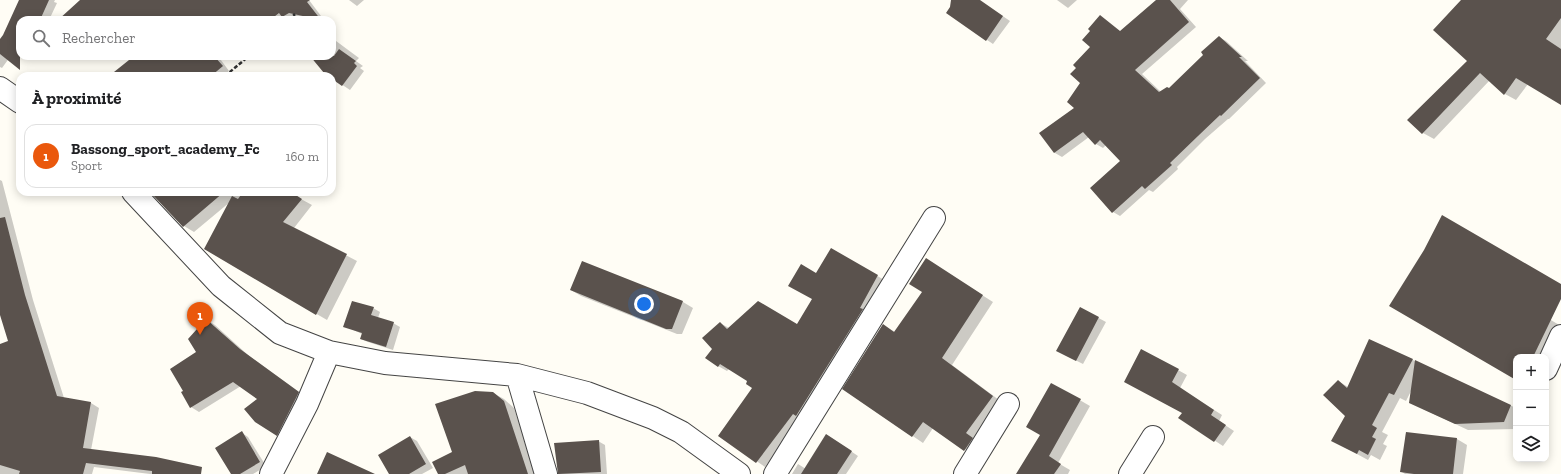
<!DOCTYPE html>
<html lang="fr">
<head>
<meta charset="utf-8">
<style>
  body { margin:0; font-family:"Zilla Slab",serif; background:#f2f2f2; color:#202124 }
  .controls { position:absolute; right:12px; bottom:12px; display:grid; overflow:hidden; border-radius:8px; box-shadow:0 2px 10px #0003 }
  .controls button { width:36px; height:36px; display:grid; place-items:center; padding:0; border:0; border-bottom:1px solid #e0e0e0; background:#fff; color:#202124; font:20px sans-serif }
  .you { position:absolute; left:644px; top:304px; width:14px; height:14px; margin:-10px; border:3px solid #fff; border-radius:50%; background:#1a73e8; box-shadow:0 0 0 6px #1a73e833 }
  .badge { display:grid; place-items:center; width:26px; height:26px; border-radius:50%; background:#ea580c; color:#fff; font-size:13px; font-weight:700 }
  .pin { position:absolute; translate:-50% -33px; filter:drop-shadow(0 1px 2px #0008) }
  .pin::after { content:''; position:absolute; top:21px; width:14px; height:12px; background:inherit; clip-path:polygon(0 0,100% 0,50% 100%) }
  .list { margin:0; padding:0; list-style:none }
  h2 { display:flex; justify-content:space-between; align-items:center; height:52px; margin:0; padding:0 16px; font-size:17px }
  h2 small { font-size:13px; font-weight:400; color:#757577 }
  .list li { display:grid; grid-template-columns:26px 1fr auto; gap:12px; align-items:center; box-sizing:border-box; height:64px; margin:0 8px 8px; padding:0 8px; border:1px solid #e0e0e0; border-radius:12px }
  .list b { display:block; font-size:15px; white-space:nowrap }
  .list p { margin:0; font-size:13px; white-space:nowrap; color:#757577 }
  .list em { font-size:13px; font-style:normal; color:#757577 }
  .icon { flex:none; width:22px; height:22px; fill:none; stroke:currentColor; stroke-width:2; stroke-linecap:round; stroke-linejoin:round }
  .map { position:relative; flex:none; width:1561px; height:474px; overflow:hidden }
  .search { position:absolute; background:#fff; box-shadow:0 2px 10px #0003; left:16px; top:16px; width:320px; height:44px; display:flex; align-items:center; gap:10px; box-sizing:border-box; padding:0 14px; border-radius:12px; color:#757577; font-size:15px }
  .panel { position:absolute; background:#fff; box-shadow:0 2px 10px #0003; left:16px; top:72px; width:320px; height:124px; border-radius:12px }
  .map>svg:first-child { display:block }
  .shadow { fill:#0003 }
  .building { fill:#5a524d }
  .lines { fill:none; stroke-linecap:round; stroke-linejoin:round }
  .minor-casing { stroke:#444; stroke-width:24 }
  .path { stroke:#333; stroke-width:2.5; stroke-dasharray:4 2; stroke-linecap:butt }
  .minor { stroke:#fff; stroke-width:22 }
</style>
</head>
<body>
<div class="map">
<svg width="1561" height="474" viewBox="0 0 1561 474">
  <rect width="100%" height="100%" fill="#fffdf5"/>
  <path class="shadow" d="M 20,0 L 55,0 L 54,2 L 57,3 L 49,20 L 20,20 L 20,37 Z
    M 81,0 L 309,0 L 324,20 L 66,20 Z
    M 349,0 L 364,0 L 357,6 Z
    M 952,0 L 979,0 L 1010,21 L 993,44 L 947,13 L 951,7 Z
    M 1057,0 L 1077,0 L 1068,8 Z
    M 1158,0 L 1188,0 L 1180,9 L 1196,27 L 1142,74 L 1161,92 L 1169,89 L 1205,55 L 1219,37 L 1226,41 L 1248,61 L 1245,61 L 1266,83 L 1229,119 L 1228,119 L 1205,139 L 1177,167 L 1178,169 L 1153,192 L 1149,190 L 1120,216 L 1113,212 L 1121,161 L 1106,145 L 1103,148 L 1096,144 L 1089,137 L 1062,157 L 1055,153 L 1041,133 L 1076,108 Z
    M 1462,0 L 1540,0 L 1561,16 L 1561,104 L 1528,84 L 1516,100 L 1505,94 L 1490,80 L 1434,139 L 1423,133 L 1468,61 Z
    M 332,38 L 359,58 L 356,61 L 363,66 L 360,68 L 364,71 L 350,90 L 332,78 L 332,76 L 330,76 L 311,56 L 332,56 Z
    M 0,49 L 10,57 L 2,68 L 0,67 Z
    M 136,56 L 218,56 L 229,71 L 223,76 L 114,76 Z
    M 0,180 L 2,181 L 33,300 L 64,398 L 91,403 L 99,408 L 91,450 L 199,474 L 150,474 L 94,467 L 92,474 L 0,474 L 0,345 L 9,342 L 0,308 Z
    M 151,192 L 288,192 L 312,205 L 294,228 L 357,261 L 327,320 L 205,249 L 230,202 L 194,232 L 184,226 Z
    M 831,249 L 886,281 L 802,418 L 765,467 L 719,435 L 754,388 L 749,381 L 729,369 L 727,371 L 718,366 L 714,349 L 720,323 L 729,328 L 798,325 L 813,299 L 817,274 Z
    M 936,266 L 993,302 L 952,365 L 1003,403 L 975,456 L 933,428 L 923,443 L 844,389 L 883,325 L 895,332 L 923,292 Z
    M 571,290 L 683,302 L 693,308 L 682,334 L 677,334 L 581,296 Z
    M 1515,299 L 1561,326 L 1546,357 L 1516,357 L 1516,379 Z
    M 373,308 L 380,312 L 378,318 L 393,323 L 400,327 L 393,350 L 368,342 L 361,339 L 362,334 L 345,326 Z
    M 1080,308 L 1106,322 L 1083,364 L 1065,355 Z
    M 207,320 L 215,325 L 248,355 L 306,397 L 285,440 L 277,435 L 258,399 L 241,386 L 199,412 L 191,407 L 184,391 Z
    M 1370,340 L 1516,408 L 1516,429 L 1468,430 L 1423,409 L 1412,389 L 1406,401 L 1400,398 L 1382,432 L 1388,435 L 1383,444 L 1387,446 L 1380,460 L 1371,455 L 1368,460 L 1344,447 L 1346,416 L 1338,381 L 1348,387 Z
    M 1178,370 L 1187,375 L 1180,388 L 1222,415 L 1219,421 L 1234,431 L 1223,446 L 1180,418 L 1183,413 L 1125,381 Z
    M 1052,384 L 1090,406 L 1058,463 L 1070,470 L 1068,474 L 1017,474 L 1042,435 Z
    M 493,393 L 504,399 L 514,408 L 536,474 L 439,474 Z
    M 242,433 L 248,437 L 266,466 L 253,474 L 232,474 Z
    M 1406,433 L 1457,439 L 1467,445 L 1463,474 L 1405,474 L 1402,472 Z
    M 827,435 L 858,456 L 846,474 L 792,474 L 798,464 L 806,469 Z
    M 410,437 L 417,441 L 433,468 L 422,474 L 390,474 Z
    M 598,441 L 605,445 L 607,474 L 559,474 L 555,444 Z"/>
  <path class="building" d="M 19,0 L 49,0 L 40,20 L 20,20 L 20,70 L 0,54 L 0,39 L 3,35 Z
    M 80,0 L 310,0 L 307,2 L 321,20 L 289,13 L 282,17 L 279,13 L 270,20 L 58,20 Z
    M 951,0 L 980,0 L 1003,16 L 986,41 L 946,13 L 950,7 Z
    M 1156,0 L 1170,0 L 1189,22 L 1135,70 L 1159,92 L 1167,87 L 1169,88 L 1203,55 L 1201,52 L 1219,36 L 1242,57 L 1239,57 L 1260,78 L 1221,116 L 1220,115 L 1198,136 L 1170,163 L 1172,165 L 1145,189 L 1142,186 L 1112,213 L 1090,188 L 1120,161 L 1100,140 L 1095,145 L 1083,132 L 1054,153 L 1039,133 L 1074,108 L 1067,102 L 1080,83 L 1070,74 L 1076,68 L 1073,65 L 1090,47 L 1082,40 L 1090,31 L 1088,29 L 1100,15 L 1120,31 Z
    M 1461,0 L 1561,0 L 1561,18 L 1546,39 L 1561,49 L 1561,105 L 1516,78 L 1504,95 L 1480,73 L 1422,134 L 1407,120 L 1467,61 L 1433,30 Z
    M 339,49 L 356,61 L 354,63 L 357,66 L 342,86 L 332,79 L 332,76 L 328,76 L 324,73 L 310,56 L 334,56 Z
    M 134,56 L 214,56 L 223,66 L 211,76 L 109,76 Z
    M 150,192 L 224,192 L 183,227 Z
    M 243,192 L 291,192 L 302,199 L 283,222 L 347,254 L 316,315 L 204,249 L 232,196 L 238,199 Z
    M 1442,215 L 1561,284 L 1561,299 L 1533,357 L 1516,357 L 1516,380 L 1389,306 L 1424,250 Z
    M 5,217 L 25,295 L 57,396 L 91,402 L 83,448 L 156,457 L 202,467 L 201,474 L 152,474 L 152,471 L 86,463 L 83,474 L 19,474 L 20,471 L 0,465 L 0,344 L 8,341 L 0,315 L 0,218 Z
    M 831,248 L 878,275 L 860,308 L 863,309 L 796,416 L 793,414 L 756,463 L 718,436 L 752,388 L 746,384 L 747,381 L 720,364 L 718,367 L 705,358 L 712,349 L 702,338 L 720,322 L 727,329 L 758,301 L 797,324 L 812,299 L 788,286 L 801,264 L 816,273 Z
    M 926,258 L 983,295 L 942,358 L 993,396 L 966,433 L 973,438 L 964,451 L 923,422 L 912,437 L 842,389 L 883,324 L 894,332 L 922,292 L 909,284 Z
    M 582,261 L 683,301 L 672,329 L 666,329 L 570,290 Z
    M 352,301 L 374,307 L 371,315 L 394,322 L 386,347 L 360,339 L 362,333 L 343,327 Z
    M 1080,307 L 1099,317 L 1076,361 L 1056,351 Z
    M 206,319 L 240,349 L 299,392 L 277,436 L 255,422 L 244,409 L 257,399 L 233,382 L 190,408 L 181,392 L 183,391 L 170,369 L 196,352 L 188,339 Z
    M 1369,339 L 1413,359 L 1394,395 L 1389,393 L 1372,425 L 1377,428 L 1372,437 L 1376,439 L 1368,455 L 1359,450 L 1357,454 L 1331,441 L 1345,416 L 1323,395 L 1338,380 L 1347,388 Z
    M 1141,349 L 1179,369 L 1172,382 L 1214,410 L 1211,415 L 1226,425 L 1214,442 L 1178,418 L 1182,413 L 1124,382 Z
    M 1415,360 L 1511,405 L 1504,422 L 1455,424 L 1409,403 Z
    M 1051,383 L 1081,399 L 1049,456 L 1061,464 L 1054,474 L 1016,474 L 1040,435 L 1026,427 Z
    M 475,391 L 493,392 L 504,401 L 528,474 L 468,474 L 465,465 L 445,474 L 438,474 L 432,462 L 452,452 L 435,404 Z
    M 242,431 L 260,462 L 240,474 L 231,474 L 215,448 Z
    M 1406,432 L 1457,438 L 1453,474 L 1414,474 L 1400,472 Z
    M 826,434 L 852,451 L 837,474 L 801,474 Z
    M 410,436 L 426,464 L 409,474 L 389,474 L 378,455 Z
    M 599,440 L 601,472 L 558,474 L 554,443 Z
    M 327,452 L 375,474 L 317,474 Z"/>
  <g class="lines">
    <defs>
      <path id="minor" d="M 0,88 L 20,102
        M 133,192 L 221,286 L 280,333 L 329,352 L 385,363 L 517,375 L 587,393 L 653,418 L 681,432 L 739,474
        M 1546,369 L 1561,336
        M 517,375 L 546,474
        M 271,474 L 307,404 L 329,352
        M 775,474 L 934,218
        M 965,474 L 1008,404
        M 1130,474 L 1153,437"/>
    </defs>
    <use href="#minor" class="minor-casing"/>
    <path class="path" d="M 289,20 L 295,14
      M 225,76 L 249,56"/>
    <use href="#minor" class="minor"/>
  </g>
</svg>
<div class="controls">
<button>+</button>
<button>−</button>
<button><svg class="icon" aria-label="layers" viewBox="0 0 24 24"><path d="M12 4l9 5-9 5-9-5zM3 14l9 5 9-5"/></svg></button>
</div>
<div class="you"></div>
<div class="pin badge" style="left:200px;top:335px">1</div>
<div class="search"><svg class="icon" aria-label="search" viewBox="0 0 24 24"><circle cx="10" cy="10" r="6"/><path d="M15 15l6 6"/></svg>Rechercher</div>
<section class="panel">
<h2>À proximité<small></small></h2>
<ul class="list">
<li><span class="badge">1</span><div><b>Bassong_sport_academy_Fc</b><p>Sport</p></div><em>160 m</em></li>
</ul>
</section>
</div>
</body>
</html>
